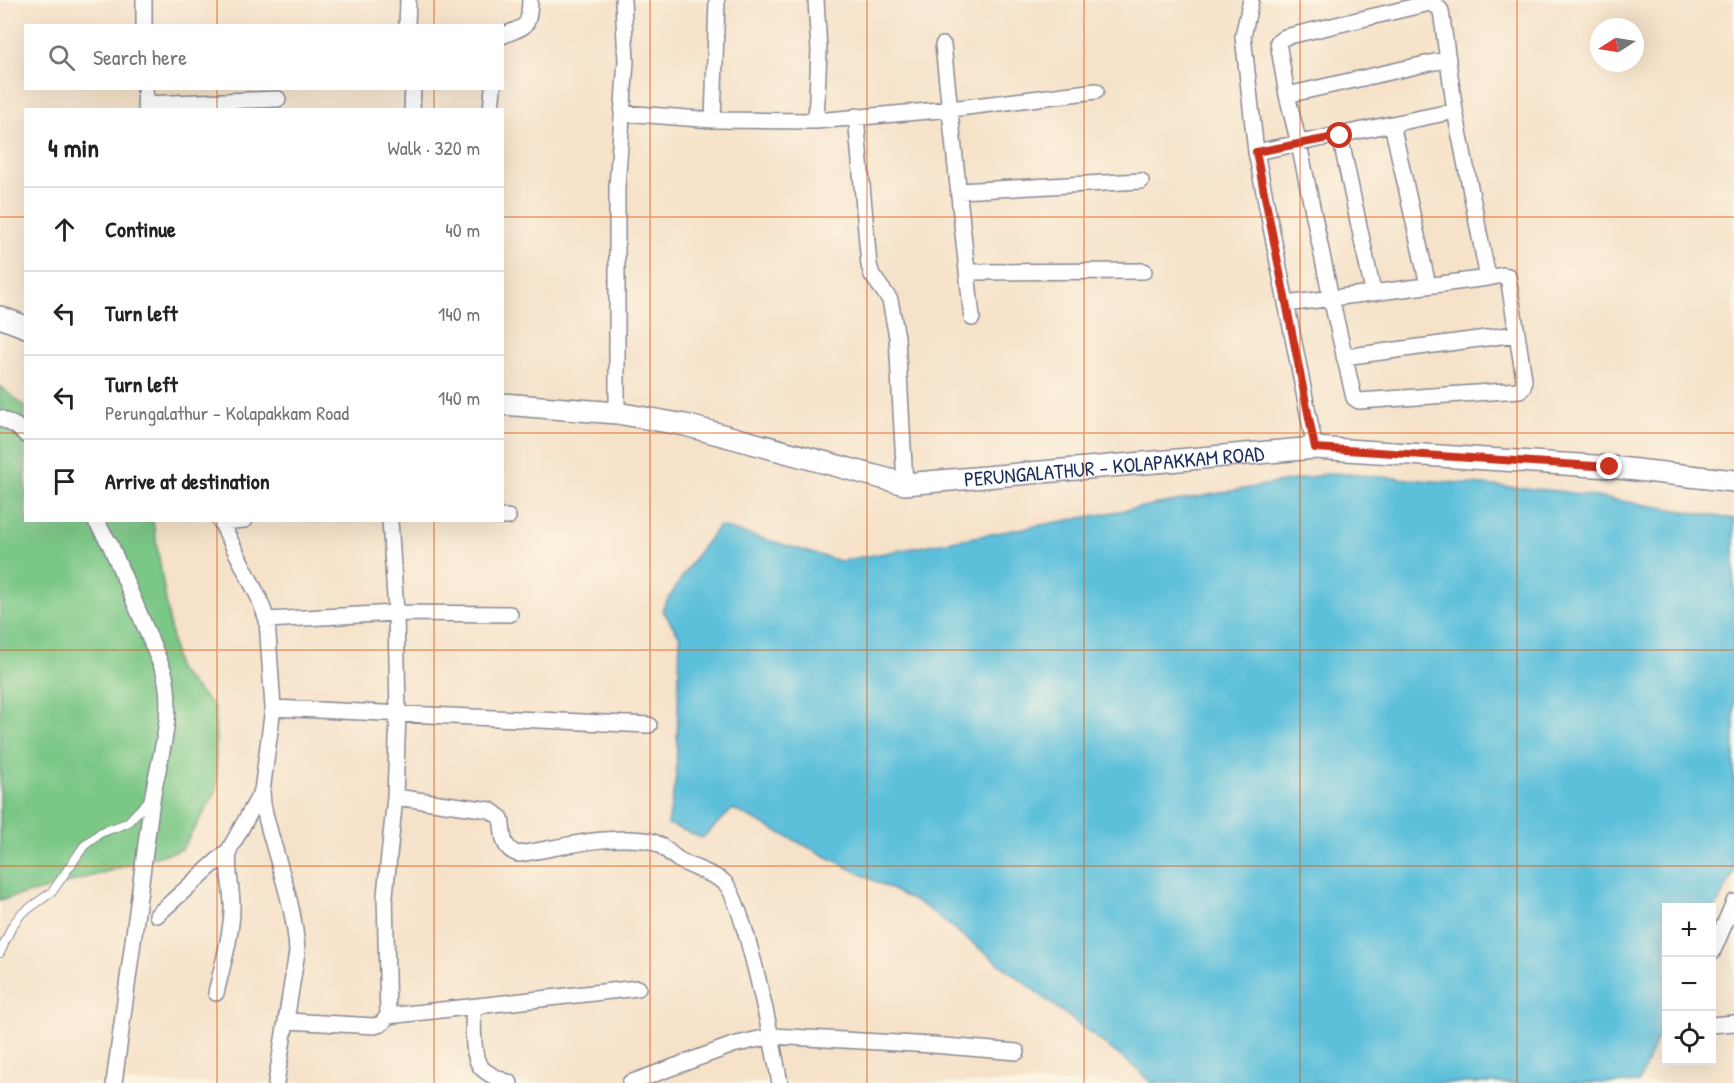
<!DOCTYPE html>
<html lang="en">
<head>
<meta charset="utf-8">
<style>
  body { margin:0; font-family:"Patrick Hand",sans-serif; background:#f2f2f2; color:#222 }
  .controls { position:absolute; right:18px; bottom:18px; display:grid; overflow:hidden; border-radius:0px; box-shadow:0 6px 24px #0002 }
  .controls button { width:54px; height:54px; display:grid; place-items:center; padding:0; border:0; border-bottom:2px solid #e0e0e0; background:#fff; color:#222; font:30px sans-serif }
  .compass { position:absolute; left:1590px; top:18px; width:54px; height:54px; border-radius:50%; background:#fff; box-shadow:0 6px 24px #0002; rotate:258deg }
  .stop { position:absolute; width:18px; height:18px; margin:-14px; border:4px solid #c8321e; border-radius:50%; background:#fff }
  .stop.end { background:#c8321e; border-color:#fff; box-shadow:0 2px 6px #0008 }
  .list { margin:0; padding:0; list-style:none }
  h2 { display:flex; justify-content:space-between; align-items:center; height:78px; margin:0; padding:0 24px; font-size:26px }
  h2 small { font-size:20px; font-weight:400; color:#767676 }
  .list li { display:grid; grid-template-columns:39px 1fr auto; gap:18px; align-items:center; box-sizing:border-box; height:84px; padding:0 24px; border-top:2px solid #e0e0e0 }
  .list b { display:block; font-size:22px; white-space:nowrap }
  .list p { margin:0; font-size:20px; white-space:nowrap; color:#767676 }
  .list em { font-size:20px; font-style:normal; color:#767676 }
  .icon { flex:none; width:33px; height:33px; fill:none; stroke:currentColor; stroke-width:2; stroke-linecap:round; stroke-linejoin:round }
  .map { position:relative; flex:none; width:1734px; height:1083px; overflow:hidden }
  .search { position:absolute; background:#fff; box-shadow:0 6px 24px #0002; left:24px; top:24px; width:480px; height:66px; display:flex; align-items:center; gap:15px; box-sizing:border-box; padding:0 21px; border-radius:0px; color:#767676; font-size:22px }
  .panel { position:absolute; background:#fff; box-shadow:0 6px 24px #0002; left:24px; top:108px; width:480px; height:414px; border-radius:0px }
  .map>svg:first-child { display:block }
  .green { fill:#7ac786; stroke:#4a7b72; stroke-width:1.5 }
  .water { fill:#5dc0db; stroke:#3c789c; stroke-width:1.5 }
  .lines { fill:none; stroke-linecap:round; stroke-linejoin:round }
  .service-casing { stroke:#888894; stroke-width:10 }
  .minor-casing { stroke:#888894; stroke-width:18 }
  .secondary-casing { stroke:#888894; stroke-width:24 }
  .service { stroke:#fff; stroke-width:8 }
  .minor { stroke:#fff; stroke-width:15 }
  .secondary { stroke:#fff; stroke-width:21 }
  .route { stroke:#c8321e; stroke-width:8 }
  .grid { fill:none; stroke:#de5710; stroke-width:1.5; stroke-opacity:0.55 }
  .labels { text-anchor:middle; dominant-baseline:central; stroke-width:4.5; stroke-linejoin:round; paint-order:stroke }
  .street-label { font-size:21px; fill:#1b2f5e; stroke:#fcf5e5 }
</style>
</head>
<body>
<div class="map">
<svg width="1734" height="1083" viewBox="0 0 1734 1083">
  <rect width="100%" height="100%" fill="#fcf5e5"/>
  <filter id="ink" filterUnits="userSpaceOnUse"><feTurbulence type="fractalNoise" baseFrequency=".0167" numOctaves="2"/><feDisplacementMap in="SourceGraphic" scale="12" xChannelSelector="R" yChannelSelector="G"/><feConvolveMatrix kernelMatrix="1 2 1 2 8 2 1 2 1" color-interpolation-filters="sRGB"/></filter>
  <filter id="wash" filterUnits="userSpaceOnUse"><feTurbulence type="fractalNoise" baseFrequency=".008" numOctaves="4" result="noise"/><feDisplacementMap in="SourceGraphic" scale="24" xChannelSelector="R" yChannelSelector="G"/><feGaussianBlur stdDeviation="1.35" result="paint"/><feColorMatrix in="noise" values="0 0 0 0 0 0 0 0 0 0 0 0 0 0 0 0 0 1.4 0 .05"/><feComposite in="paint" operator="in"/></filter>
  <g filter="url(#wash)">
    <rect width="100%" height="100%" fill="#f6e2c9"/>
    <path class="green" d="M 0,386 L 25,407 L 26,520 L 153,521 L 177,669 L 215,708 L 217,790 L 182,849 L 52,888 L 0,900 Z"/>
    <path class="water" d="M 1333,473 L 1559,491 L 1734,519 L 1734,872 L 1712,915 L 1712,908 L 1666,908 L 1666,1015 L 1639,1083 L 1151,1083 L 1137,1069 L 924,906 L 733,809 L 702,838 L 668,824 L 676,776 L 680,637 L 662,609 L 695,557 L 719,526 L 840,561 Z"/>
  </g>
  <g filter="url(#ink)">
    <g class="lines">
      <defs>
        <path id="service" d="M 0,953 L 12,926 L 21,914 L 52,892 L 84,846 L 100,833 L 127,823 L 149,800"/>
        <path id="minor" d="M 144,0 L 144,26
          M 1251,0 L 1243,36 L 1256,152 L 1315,448
          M 407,26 L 408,0
          M 502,36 C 526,25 529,30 530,0
          M 943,45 L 972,318
          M 145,88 L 146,110
          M 1287,95 L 1448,59
          M 145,104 L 278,99
          M 412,110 L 413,88
          M 491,110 L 493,88
          M 1455,111 L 1441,11 L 1438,7 L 1430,3 L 1285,37 L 1278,42 L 1287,95 L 1299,144 L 1331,298 L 1354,398 L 1359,401 L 1520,390 L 1523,387 L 1524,379 L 1508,276 L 1503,275 L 1488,278
          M 623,113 L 713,120 L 816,121 L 951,109 L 1096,91
          M 856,116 L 869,265 L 872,275 L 890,300 L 897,337 L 905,484
          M 713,120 L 717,0
          M 816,121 L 819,50 L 816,0
          M 1392,124 L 1428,285
          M 1340,136 L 1373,292
          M 1256,152 L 1455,111 L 1488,278 L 1286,304
          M 959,191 L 1141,181
          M 967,272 L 1144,271
          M 1344,357 L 1516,334
          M 617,413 L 617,187 L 626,61 L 623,0
          M 0,418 L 16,426 L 26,435
          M 502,517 L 508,517
          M 95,520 L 110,544 L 164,672 C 176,717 157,762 151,807 C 138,899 126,991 114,1083
          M 220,520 L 259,598 L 267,620 L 273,708 L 262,791 L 263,804 C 273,853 295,901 297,952 L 276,1083
          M 221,522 L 245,520
          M 267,620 L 396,613 L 510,614
          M 273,708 L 649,725
          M 395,797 L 490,810 L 501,818 C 504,832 500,848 518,854 C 560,848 601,835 644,840 C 660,841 667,852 679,860 C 693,868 712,873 724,882 C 744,899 774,1050 780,1083
          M 157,915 L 229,850
          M 1712,953 L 1734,902
          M 216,993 C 222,967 231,938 232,911 C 233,890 226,871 229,850 L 262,791
          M 473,1008 C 474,1023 471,1054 480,1066 C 486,1074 501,1080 510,1083
          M 388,1016 L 638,988
          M 288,1021 L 374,1026 L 381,1024 L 388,1016 L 385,895 L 395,797 L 398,713 L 396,613 L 390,520
          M 1712,1025 L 1734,1023
          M 630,1083 L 733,1045 L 772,1036 L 933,1045 L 1017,1052"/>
        <g id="secondary">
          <path d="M 0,317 L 26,327"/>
          <path id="s1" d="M 502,404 L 617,413 L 685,425 L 905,484 L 1315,448 L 1610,467 L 1734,481"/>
        </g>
      </defs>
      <use href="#service" class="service-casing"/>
      <use href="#minor" class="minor-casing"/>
      <use href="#secondary" class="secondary-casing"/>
      <use href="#service" class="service"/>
      <use href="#minor" class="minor"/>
      <use href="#secondary" class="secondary"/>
    </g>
  </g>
  <g class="lines" filter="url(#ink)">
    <path class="route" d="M 1340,136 L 1256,152 L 1315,448 L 1610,467"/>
  </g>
  <path class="grid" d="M 217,0 L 217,26M 434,0 L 434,26M 650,0 L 650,1083M 867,0 L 867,1083M 1084,0 L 1084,1083M 1300,0 L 1300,1083M 1517,0 L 1517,1083M 217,88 L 217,110M 434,88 L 434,110M 0,217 L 26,217M 502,217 L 1734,217M 0,433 L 26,433M 502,433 L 1734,433M 217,520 L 217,1083M 434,520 L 434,1083M 0,650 L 1734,650M 0,866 L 1734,866"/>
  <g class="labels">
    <g class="street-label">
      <text stroke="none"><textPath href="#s1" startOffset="622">PERUNGALATHUR - KOLAPAKKAM ROAD</textPath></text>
    </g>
  </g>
</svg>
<div class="controls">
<button>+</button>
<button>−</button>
<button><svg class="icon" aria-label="locate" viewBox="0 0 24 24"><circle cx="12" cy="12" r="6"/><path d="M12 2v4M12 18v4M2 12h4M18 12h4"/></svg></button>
</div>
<svg class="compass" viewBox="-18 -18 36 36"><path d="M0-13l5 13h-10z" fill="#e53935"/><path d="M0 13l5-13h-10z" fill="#767676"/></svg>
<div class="stop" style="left:1340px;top:136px"></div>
<div class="stop end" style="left:1610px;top:467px"></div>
<div class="search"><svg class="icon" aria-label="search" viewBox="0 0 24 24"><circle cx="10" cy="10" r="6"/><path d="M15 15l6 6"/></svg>Search here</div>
<section class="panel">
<h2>4 min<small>Walk · 320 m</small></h2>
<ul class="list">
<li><svg class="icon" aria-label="ahead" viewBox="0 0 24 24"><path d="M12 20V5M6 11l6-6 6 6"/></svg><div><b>Continue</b></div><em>40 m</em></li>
<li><svg class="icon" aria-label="left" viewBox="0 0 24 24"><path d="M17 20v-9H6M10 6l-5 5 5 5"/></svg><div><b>Turn left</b></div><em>140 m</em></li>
<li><svg class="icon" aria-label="left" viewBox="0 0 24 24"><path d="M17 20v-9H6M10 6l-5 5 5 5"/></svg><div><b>Turn left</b><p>Perungalathur - Kolapakkam Road</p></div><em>140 m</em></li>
<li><svg class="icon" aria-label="arrive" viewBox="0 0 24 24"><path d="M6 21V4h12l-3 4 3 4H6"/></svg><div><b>Arrive at destination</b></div></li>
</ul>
</section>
</div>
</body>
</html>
